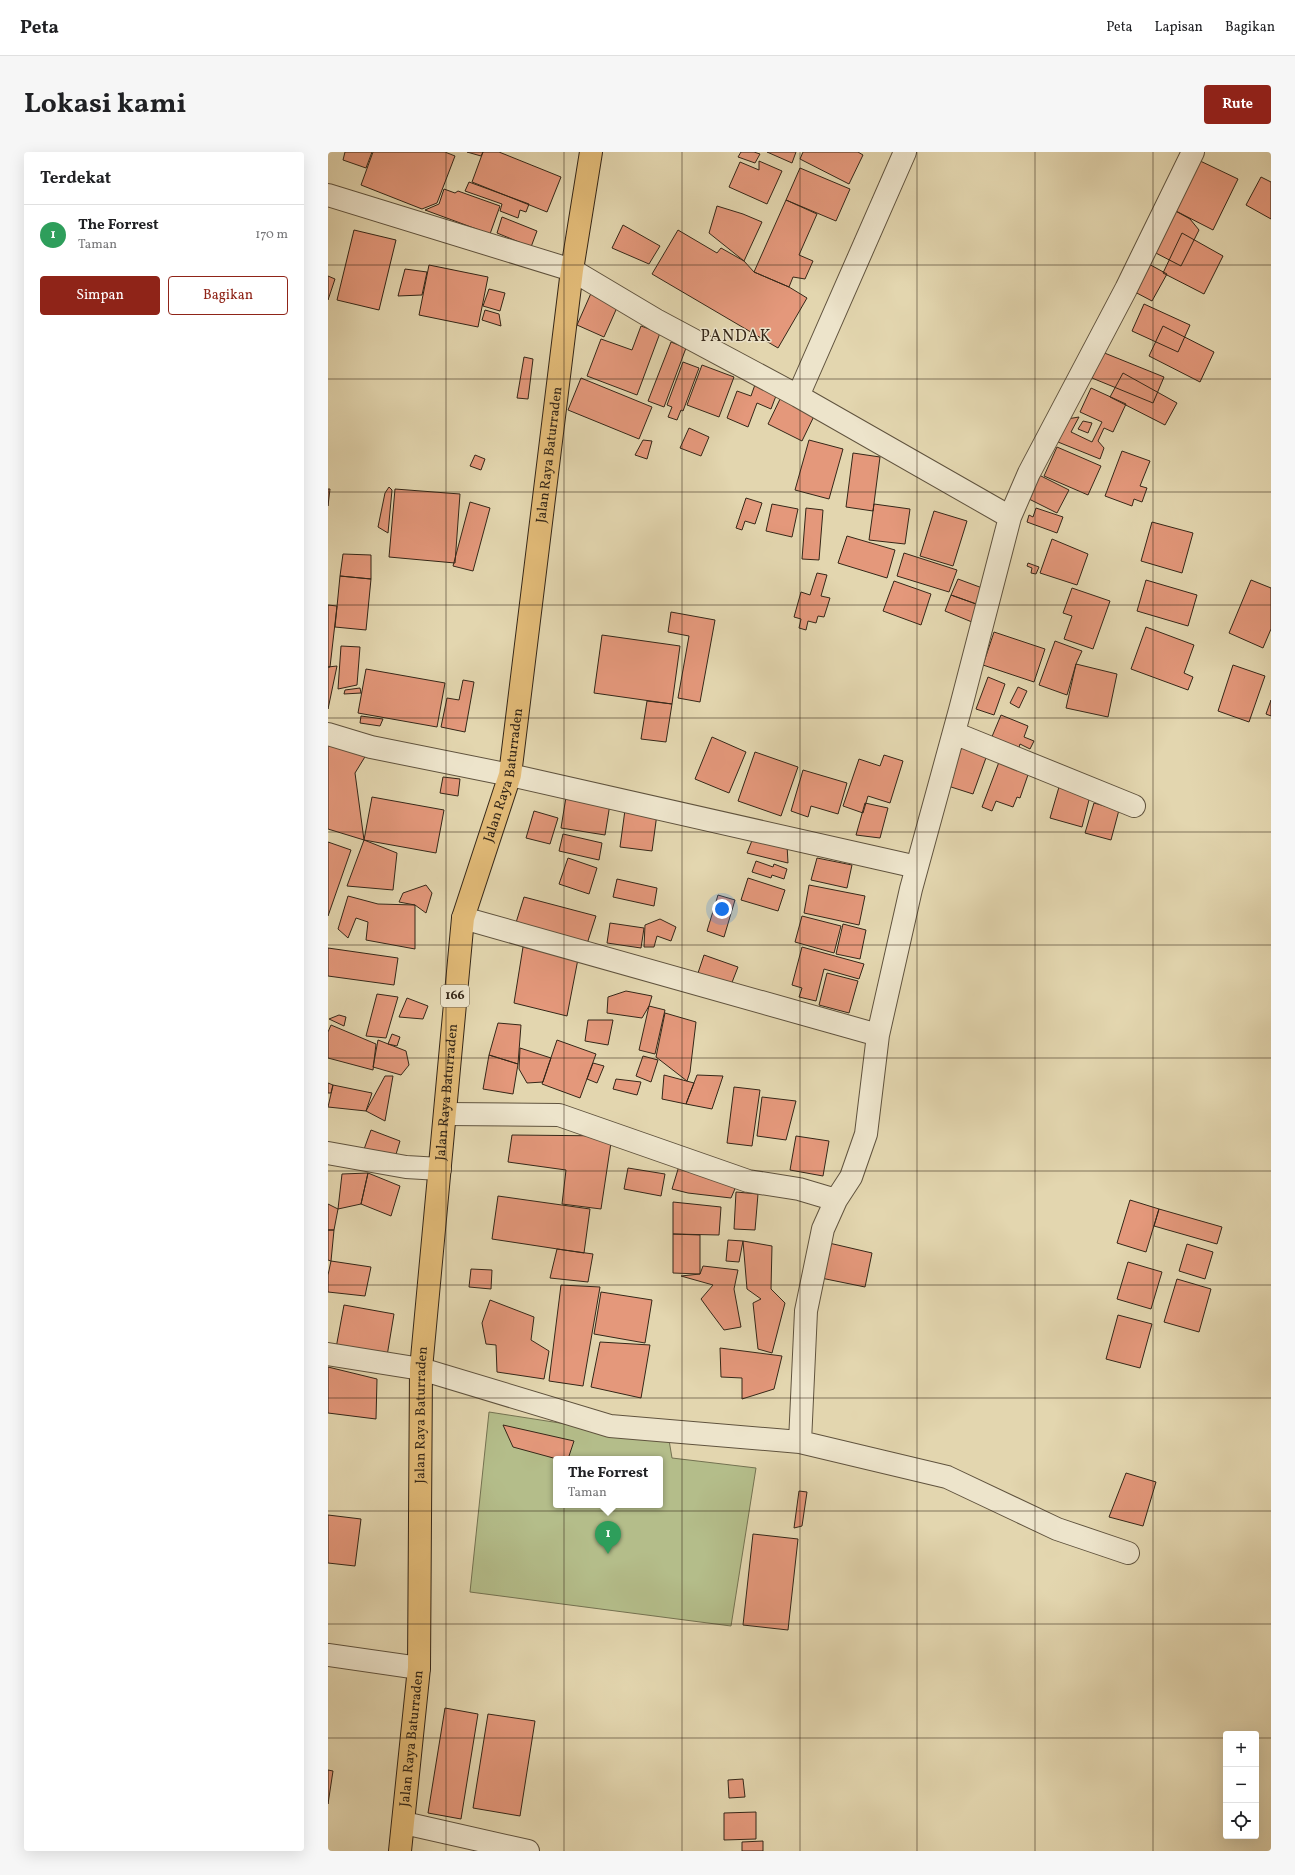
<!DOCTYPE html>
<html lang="id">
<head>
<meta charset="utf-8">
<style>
  body { margin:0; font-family:Vollkorn,serif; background:#f6f6f6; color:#202124 }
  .controls { position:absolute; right:12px; bottom:12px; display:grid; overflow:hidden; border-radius:4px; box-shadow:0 4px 16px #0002 }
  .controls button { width:36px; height:36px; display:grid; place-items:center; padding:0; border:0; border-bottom:1px solid #e0e0e0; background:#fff; color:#202124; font:20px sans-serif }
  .you { position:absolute; left:394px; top:757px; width:14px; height:14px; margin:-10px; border:3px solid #fff; border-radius:50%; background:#1a73e8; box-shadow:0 0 0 6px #1a73e833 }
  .badge { display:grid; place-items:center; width:26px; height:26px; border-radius:50%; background:#8f2418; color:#fff; font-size:13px; font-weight:700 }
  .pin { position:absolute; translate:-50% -33px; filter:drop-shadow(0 1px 2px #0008) }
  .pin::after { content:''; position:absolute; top:21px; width:14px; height:12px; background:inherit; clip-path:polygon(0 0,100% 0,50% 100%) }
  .popup { position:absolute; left:225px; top:1304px; width:110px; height:52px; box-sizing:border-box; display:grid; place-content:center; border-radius:4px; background:#fff; filter:drop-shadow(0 1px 3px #0005); font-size:13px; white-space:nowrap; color:#757577 }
  .popup b { font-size:15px; color:#202124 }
  .popup::after { content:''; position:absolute; left:50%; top:100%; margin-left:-8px; border:8px solid transparent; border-top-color:#fff }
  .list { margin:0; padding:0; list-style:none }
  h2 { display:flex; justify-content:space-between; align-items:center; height:52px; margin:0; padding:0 16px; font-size:17px }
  h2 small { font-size:13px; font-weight:400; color:#757577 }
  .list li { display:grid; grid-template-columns:26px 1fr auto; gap:12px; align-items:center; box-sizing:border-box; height:60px; padding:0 16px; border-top:1px solid #e0e0e0 }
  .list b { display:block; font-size:15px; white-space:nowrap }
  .list p { margin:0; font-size:13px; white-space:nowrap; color:#757577 }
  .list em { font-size:13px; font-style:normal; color:#757577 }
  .actions { display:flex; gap:8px; padding:12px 16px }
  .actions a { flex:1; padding:9px 0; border:1px solid #8f2418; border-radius:4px; text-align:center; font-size:14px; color:#8f2418 }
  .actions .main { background:#8f2418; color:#fff }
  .icon { flex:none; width:22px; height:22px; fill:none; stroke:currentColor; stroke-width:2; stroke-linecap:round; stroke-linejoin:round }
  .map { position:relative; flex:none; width:943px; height:1699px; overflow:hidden; border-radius:4px }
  header { display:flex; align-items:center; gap:24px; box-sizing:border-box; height:56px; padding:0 20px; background:#fff; border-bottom:1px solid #e0e0e0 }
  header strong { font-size:19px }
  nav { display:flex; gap:22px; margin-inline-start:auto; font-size:14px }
  .intro { display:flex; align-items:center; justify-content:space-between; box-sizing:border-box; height:96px; padding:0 24px }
  h1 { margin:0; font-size:28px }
  .button { padding:10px 18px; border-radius:4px; background:#8f2418; color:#fff; font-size:14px; font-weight:700 }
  main { display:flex; gap:24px; padding:0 24px }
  aside { flex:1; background:#fff; border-radius:4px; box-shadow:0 4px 16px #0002 }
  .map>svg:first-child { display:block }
  .green { fill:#b4bd8a; stroke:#747251; fill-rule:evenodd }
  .building { fill:#e4987b; stroke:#352718 }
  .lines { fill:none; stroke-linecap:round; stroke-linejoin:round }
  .minor-casing { stroke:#60533e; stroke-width:24 }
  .major-casing { stroke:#352718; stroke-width:24 }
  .minor { stroke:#ede4cb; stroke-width:22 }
  .major { stroke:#e2bb78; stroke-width:22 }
  .grid { fill:none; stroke:#352718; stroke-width:1; stroke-opacity:0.55 }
  .labels { text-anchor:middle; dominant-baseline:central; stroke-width:3; stroke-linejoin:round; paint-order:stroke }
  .shield { fill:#ede4cb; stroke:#6c604e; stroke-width:1 }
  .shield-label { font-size:13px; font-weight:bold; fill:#352718 }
  .street-label { font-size:14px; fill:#352718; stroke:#ede4cb }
  .quarter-label { font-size:16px; letter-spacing:1px; fill:#352718; stroke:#ede4cb }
</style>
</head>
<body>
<header>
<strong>Peta</strong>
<nav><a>Peta</a><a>Lapisan</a><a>Bagikan</a></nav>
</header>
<div class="intro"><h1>Lokasi kami</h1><a class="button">Rute</a></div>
<main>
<aside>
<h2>Terdekat<small></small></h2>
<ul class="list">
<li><span class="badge" style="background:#2e9e5b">1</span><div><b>The Forrest</b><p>Taman</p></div><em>170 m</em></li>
</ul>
<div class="actions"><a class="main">Simpan</a><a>Bagikan</a></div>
</aside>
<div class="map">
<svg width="943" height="1699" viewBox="0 0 943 1699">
  <rect width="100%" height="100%" fill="#e3d6af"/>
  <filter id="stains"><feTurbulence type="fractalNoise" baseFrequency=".005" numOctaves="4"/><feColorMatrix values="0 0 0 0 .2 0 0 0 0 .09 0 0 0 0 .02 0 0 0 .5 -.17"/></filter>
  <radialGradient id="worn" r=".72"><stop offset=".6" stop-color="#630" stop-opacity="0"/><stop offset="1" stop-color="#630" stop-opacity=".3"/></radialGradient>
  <path class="green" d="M 161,1260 L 341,1288 L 344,1306 L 428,1316 L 403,1474 L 142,1440 ZM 228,1307 L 332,1307 L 332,1353 L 228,1353 Z"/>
  <path class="building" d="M 17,0 L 44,0 L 38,16 L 15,8 Z
    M 45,0 L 117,0 L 127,4 L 109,51 L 94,57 L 33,33 Z
    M 139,0 L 155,0 L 153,4 Z
    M 155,0 L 171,0 L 233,25 L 219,60 L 144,30 Z
    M 413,0 L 426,0 L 432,2 L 427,11 L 410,5 Z
    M 439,0 L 468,0 L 464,11 Z
    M 475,0 L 530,0 L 535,3 L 521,32 L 472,7 Z
    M 868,7 L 910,27 L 885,78 L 844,57 Z
    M 431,9 L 454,19 L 439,52 L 401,35 L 412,10 L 431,18 Z
    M 472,16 L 522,37 L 508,69 L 458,48 Z
    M 933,25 L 943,30 L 943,67 L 918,53 Z
    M 141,30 L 201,52 L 198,60 L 192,58 L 190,66 L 172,59 L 174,52 L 137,39 Z
    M 116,37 L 127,41 L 130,39 L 172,54 L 162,82 L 97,58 L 111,52 Z
    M 458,48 L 489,62 L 471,103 L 485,109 L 477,127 L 465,125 L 461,135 L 426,120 Z
    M 389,54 L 415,62 L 434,70 L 416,109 L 381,81 Z
    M 844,57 L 862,67 L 871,78 L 853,114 L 822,98 Z
    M 174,65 L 209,79 L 203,95 L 169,81 Z
    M 295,73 L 332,94 L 321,112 L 284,96 Z
    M 26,78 L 68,88 L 51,158 L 9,148 Z
    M 350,78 L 389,101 L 393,96 L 416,109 L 426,120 L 461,135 L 479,146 L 450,196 L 324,122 Z
    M 854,81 L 895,104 L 876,142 L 835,121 Z
    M 819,111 L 839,122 L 824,149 L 805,139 Z
    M 101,113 L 160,125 L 150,175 L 91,163 Z
    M 77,117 L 99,120 L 94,143 L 70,144 Z
    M 0,124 L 7,127 L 0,148 Z
    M 161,137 L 177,141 L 172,159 L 155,154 Z
    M 264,139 L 291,151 L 276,185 L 249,173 Z
    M 816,152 L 862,173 L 850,200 L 804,179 Z
    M 157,158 L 171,162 L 173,174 L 154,168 Z
    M 313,174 L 332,181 L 309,243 L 259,224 L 273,187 L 304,198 Z
    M 835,174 L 886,200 L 872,230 L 821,204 Z
    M 343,190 L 358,196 L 336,255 L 320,249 Z
    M 774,200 L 836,225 L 825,251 L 764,226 Z
    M 196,205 L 205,207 L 200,247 L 189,246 Z
    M 355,210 L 371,216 L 355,259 L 353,258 L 349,268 L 340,265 L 344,255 L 339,253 Z
    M 374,213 L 406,225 L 391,265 L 359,253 Z
    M 795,221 L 849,251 L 837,273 L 782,245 Z
    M 253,226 L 324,255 L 311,287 L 240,258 Z
    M 429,227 L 451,236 L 443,257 L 429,251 L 420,275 L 399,266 L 409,239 L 423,244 Z
    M 763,236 L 798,252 L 785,280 L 776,276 L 770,289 L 776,296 L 772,307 L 730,290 L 739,267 L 751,265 L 743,280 L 764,290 L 774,270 L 752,260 Z
    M 454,243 L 488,260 L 474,289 L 440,272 Z
    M 755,269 L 764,271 L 760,281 L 750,277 Z
    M 361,276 L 381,285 L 373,304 L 352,296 Z
    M 315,288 L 324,289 L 319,307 L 307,303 Z
    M 481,288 L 515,297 L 501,347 L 467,338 Z
    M 729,295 L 773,314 L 760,343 L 716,324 Z
    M 794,299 L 822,309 L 812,334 L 819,336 L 814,350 L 806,347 L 804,354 L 777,344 Z
    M 525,301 L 552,305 L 545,359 L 518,355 Z
    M 147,303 L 157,307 L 153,318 L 142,314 Z
    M 711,323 L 741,338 L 729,361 L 699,346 Z
    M 61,335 L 64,338 L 60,381 L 50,375 L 57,341 Z
    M 0,337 L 2,337 L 0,354 Z
    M 67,337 L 132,342 L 127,411 L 61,405 Z
    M 418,346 L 434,351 L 427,372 L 417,369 L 414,378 L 408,376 Z
    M 142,350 L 162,356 L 145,419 L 125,414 Z
    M 444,352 L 470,357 L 464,385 L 438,379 Z
    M 546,352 L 582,357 L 577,392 L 541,388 Z
    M 478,356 L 495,358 L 491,408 L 474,407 Z
    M 708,356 L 735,365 L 729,381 L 699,370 L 701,363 L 705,365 Z
    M 606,359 L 639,369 L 625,414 L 592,404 Z
    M 824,370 L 865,381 L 854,421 L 813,409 Z
    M 519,384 L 567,398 L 559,426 L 510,411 Z
    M 724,387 L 760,402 L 749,433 L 712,421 Z
    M 576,401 L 629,418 L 621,440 L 569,424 Z
    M 15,402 L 43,403 L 43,427 L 12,424 Z
    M 700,411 L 711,415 L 708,422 L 703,421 L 704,416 L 699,414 Z
    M 489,421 L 499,423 L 493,444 L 502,446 L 496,465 L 490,464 L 488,471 L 480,469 L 478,478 L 471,476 L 473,467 L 466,465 L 473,440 L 482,443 Z
    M 12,424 L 43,427 L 38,478 L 7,475 Z
    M 630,427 L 657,437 L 651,453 L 623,443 Z
    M 818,428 L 869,443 L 860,474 L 809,459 Z
    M 923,428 L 943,436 L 943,477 L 935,496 L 901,481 Z
    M 566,429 L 603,442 L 593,473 L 555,459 Z
    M 744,436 L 782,449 L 765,497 L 736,487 L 744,464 L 735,461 Z
    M 623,443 L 651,453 L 644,470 L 617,459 Z
    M 0,453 L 9,454 L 2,515 L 0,515 Z
    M 343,460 L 387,468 L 372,550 L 350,546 L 361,484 L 340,480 Z
    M 818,475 L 866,493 L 856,521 L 865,525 L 860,538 L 803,517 Z
    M 666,480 L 717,497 L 706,530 L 655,513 Z
    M 274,483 L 352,494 L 344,552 L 266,541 Z
    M 727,489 L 754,499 L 748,512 L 739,543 L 711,533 Z
    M 13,494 L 32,495 L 29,533 L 10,537 Z
    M 748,512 L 789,522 L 780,565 L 738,556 Z
    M 905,513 L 937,524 L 921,570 L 890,559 Z
    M 9,514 L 0,557 L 0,515 Z
    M 38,517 L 117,531 L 109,575 L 30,561 Z
    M 660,525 L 677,532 L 666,563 L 648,557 Z
    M 135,528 L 146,530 L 137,580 L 113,575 L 119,546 L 131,548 Z
    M 690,535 L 699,539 L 691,556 L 682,551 Z
    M 32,536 L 33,541 L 16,542 L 17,538 Z
    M 943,548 L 943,564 L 938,562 Z
    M 319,549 L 344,552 L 338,590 L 313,587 Z
    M 673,563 L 700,574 L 696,585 L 706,589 L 702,597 L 692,592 L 690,599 L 663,587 Z
    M 33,564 L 55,567 L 52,574 L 32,571 Z
    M 0,582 L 43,595 L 27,621 L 36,688 L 0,677 Z
    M 384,585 L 418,600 L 401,641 L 367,627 Z
    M 634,594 L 659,603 L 645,642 L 620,634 Z
    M 427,600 L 470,615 L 453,664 L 410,649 Z
    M 556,603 L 575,609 L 562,651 L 540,644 L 535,661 L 515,654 L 531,607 L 552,614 Z
    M 671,610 L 702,617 L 692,646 L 689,645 L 685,655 L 668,649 L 664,659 L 654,655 Z
    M 475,618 L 519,631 L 510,662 L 483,654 L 480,665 L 463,659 Z
    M 115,625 L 132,627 L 130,644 L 112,641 Z
    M 731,635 L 762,644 L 754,675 L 722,666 Z
    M 44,645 L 116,658 L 108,701 L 36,688 Z
    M 238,645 L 282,652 L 277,683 L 233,676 Z
    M 537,651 L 560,656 L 552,686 L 528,683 Z
    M 766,651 L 791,658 L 783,688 L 757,681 Z
    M 297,658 L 329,662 L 324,699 L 292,695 Z
    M 206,659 L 230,666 L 222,692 L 198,686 Z
    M 235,682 L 274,691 L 271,708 L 231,699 Z
    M 425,686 L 459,693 L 460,711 L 419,701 Z
    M 36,688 L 69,701 L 65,738 L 19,734 Z
    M 0,690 L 23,698 L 0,764 Z
    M 240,706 L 269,716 L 261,742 L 231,732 Z
    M 489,706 L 524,713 L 519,736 L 483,728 Z
    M 428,709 L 445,715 L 446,712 L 459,717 L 456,727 L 444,723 L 443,726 L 424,720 Z
    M 420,726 L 457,738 L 450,759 L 413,748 Z
    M 289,727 L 329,736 L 326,754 L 285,745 Z
    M 98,733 L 104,741 L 98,761 L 87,753 L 71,750 L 75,741 Z
    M 481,733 L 537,744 L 531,773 L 476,761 Z
    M 390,743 L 407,748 L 396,785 L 379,779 Z
    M 20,744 L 50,752 L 87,753 L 87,797 L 38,788 L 40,770 L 28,766 L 20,786 L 10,777 Z
    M 196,745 L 268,764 L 258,795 L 186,777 Z
    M 474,764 L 513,774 L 506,801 L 467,790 Z
    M 332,767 L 348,775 L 343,789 L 329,784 L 326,795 L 316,795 L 317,773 Z
    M 282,771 L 316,776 L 313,796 L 279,791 Z
    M 515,772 L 538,778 L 532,807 L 508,802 Z
    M 195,795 L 250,807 L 239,864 L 186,851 Z
    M 474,795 L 536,812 L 531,827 L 496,817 L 488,849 L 471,845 L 474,836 L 464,833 Z
    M 0,796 L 70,806 L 66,833 L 0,824 Z
    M 376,803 L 410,815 L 403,833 L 370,821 Z
    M 499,821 L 530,829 L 521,861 L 491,853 Z
    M 298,839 L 324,844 L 321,854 L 314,866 L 279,861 L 280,845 Z
    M 49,842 L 70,845 L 58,886 L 38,884 Z
    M 79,846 L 100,854 L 95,867 L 71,865 Z
    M 321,854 L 337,858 L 327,902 L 311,898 Z
    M 337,861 L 368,870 L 362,920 L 359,929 L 328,905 Z
    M 11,863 L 18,865 L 16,874 L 1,867 Z
    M 260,868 L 285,868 L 280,893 L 257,889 Z
    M 170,871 L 193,873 L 190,912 L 161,903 Z
    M 3,873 L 48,892 L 45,918 L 0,906 L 0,880 Z
    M 64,882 L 72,885 L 69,894 L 60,892 Z
    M 50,888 L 78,899 L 81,913 L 73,923 L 45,915 Z
    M 229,888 L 268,902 L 252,946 L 214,932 Z
    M 192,896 L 223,906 L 215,930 L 199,931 L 191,917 Z
    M 161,903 L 190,912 L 185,942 L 155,937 Z
    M 315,904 L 330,908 L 323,930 L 308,924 Z
    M 265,911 L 276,914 L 269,931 L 259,927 Z
    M 336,923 L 366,931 L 358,952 L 334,947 Z
    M 369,923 L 395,924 L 384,957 L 358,952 Z
    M 57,924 L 65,924 L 57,969 L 38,959 Z
    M 288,927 L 313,930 L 309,943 L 285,937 Z
    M 0,931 L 5,933 L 3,941 L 0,941 Z
    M 5,933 L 44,941 L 38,959 L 0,955 Z
    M 406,935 L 432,938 L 424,994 L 399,991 Z
    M 434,945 L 468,949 L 458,988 L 429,984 Z
    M 43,978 L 72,989 L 66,1009 L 35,1000 Z
    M 184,983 L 284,984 L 273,1057 L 234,1052 L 238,1018 L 180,1010 Z
    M 468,984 L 501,989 L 495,1024 L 462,1018 Z
    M 351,1014 L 409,1032 L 403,1046 L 360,1041 L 344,1037 Z
    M 300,1016 L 337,1022 L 333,1044 L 296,1037 Z
    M 40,1021 L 72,1034 L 63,1064 L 33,1052 Z
    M 40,1021 L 33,1052 L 10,1057 L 14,1022 Z
    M 408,1040 L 430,1042 L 427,1078 L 406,1077 Z
    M 170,1044 L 262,1057 L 256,1101 L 164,1087 Z
    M 802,1048 L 831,1057 L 818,1100 L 789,1091 Z
    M 345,1050 L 393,1055 L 391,1083 L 345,1082 Z
    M 0,1052 L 10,1057 L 6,1078 L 0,1078 Z
    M 831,1057 L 894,1075 L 889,1092 L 826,1074 Z
    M 0,1078 L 6,1078 L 3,1109 L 0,1108 Z
    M 345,1082 L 372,1083 L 372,1122 L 345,1121 Z
    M 400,1088 L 415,1089 L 411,1110 L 398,1109 Z
    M 415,1089 L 444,1094 L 443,1137 L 457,1151 L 444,1201 L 430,1197 L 425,1151 L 433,1147 L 419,1137 Z
    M 501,1091 L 544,1101 L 537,1135 L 493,1126 Z
    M 859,1092 L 885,1100 L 877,1127 L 851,1119 Z
    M 229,1097 L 265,1102 L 260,1130 L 222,1126 Z
    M 3,1109 L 43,1115 L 37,1144 L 0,1140 L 0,1123 Z
    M 800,1110 L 834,1120 L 823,1157 L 789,1147 Z
    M 375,1114 L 410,1118 L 406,1137 L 413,1175 L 396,1178 L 381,1158 L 373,1147 L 385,1133 L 353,1124 L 372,1122 Z
    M 143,1117 L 164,1118 L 163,1137 L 141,1135 Z
    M 849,1127 L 883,1137 L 871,1180 L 836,1170 Z
    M 233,1133 L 272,1135 L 255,1234 L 221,1229 Z
    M 273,1140 L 324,1148 L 317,1191 L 266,1182 Z
    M 162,1148 L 206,1165 L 203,1188 L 221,1199 L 216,1227 L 169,1220 L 168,1193 L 158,1192 L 154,1171 Z
    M 16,1153 L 66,1162 L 59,1204 L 8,1196 Z
    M 790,1163 L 824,1172 L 812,1216 L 778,1207 Z
    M 272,1190 L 322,1193 L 313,1246 L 263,1235 Z
    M 392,1196 L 454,1204 L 446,1237 L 414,1247 L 414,1226 L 393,1225 Z
    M 0,1215 L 49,1227 L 48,1267 L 0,1261 Z
    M 175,1273 L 246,1289 L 240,1307 L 229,1307 L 185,1295 Z
    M 798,1321 L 828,1330 L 815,1374 L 781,1365 Z
    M 471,1339 L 479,1340 L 474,1374 L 466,1376 Z
    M 0,1363 L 33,1367 L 27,1414 L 0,1411 Z
    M 425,1382 L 470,1387 L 460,1478 L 415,1473 Z
    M 117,1556 L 150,1562 L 133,1667 L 100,1661 Z
    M 160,1562 L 207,1569 L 192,1664 L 145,1656 Z
    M 0,1618 L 5,1619 L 0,1652 Z
    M 415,1627 L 417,1645 L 401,1646 L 400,1628 Z
    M 428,1660 L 428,1687 L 396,1688 L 396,1661 Z
    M 435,1689 L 435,1699 L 414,1699 L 414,1690 Z"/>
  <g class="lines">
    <defs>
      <path id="minor" d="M 0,43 L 244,118 L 328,168 L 470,244 L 682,365 L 701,321 L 798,137 L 865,0
        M 470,244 L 577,0
        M 626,581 L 806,654
        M 0,582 L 43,595 L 182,623 L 589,715
        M 135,766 L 550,883
        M 117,962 L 231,963 L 420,1029 L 471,1037 L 508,1048
        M 0,1001 L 78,1015 L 112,1017
        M 0,1202 L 93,1217 L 282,1274 L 472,1290 L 619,1325 L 729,1377 L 800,1401
        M 472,1290 L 478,1159 L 495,1077 L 508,1048 L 523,1025 L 538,982 L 550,883 L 583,737 L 632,558 L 682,365
        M 0,1503 L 91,1516
        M 76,1671 L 200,1699"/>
      <g id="major">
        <path id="s1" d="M 72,1699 L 91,1516 L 93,1217 L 135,766 L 182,623 L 244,118 L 263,0"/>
      </g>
    </defs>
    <use href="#minor" class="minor-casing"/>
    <use href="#major" class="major-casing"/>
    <use href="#minor" class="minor"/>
    <use href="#major" class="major"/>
  </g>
  <path class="grid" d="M 118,0 L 118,1699M 236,0 L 236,1699M 354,0 L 354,1699M 472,0 L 472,1699M 589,0 L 589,1699M 707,0 L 707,1699M 825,0 L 825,1699M 0,113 L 943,113M 0,227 L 943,227M 0,340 L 943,340M 0,453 L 943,453M 0,566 L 943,566M 0,680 L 943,680M 0,793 L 943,793M 0,906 L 943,906M 0,1019 L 943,1019M 0,1133 L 943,1133M 0,1246 L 943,1246M 0,1359 L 943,1359M 0,1472 L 943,1472M 0,1586 L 898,1586M 928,1586 L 943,1586"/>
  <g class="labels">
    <rect class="shield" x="113" y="833" width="28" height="22" rx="3"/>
    <g class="shield-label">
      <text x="127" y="844">166</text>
    </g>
    <g class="street-label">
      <text stroke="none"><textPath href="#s1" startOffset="1409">Jalan Raya Baturraden</textPath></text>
      <text stroke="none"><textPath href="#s1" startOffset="1085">Jalan Raya Baturraden</textPath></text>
      <text stroke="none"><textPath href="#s1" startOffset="761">Jalan Raya Baturraden</textPath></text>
      <text stroke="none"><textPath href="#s1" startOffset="437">Jalan Raya Baturraden</textPath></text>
      <text stroke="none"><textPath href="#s1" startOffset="113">Jalan Raya Baturraden</textPath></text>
    </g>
    <g class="quarter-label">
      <text x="408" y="185">PANDAK</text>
    </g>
  </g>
  <rect width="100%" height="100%" filter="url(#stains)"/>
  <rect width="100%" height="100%" fill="url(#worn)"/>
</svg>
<div class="controls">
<button>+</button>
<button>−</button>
<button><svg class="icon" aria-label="locate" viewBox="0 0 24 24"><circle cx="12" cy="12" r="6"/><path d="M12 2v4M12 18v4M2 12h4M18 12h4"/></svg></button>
</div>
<div class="you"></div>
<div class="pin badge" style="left:280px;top:1402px;background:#2e9e5b">1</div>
<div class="popup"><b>The Forrest</b>Taman</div>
</div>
</main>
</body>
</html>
